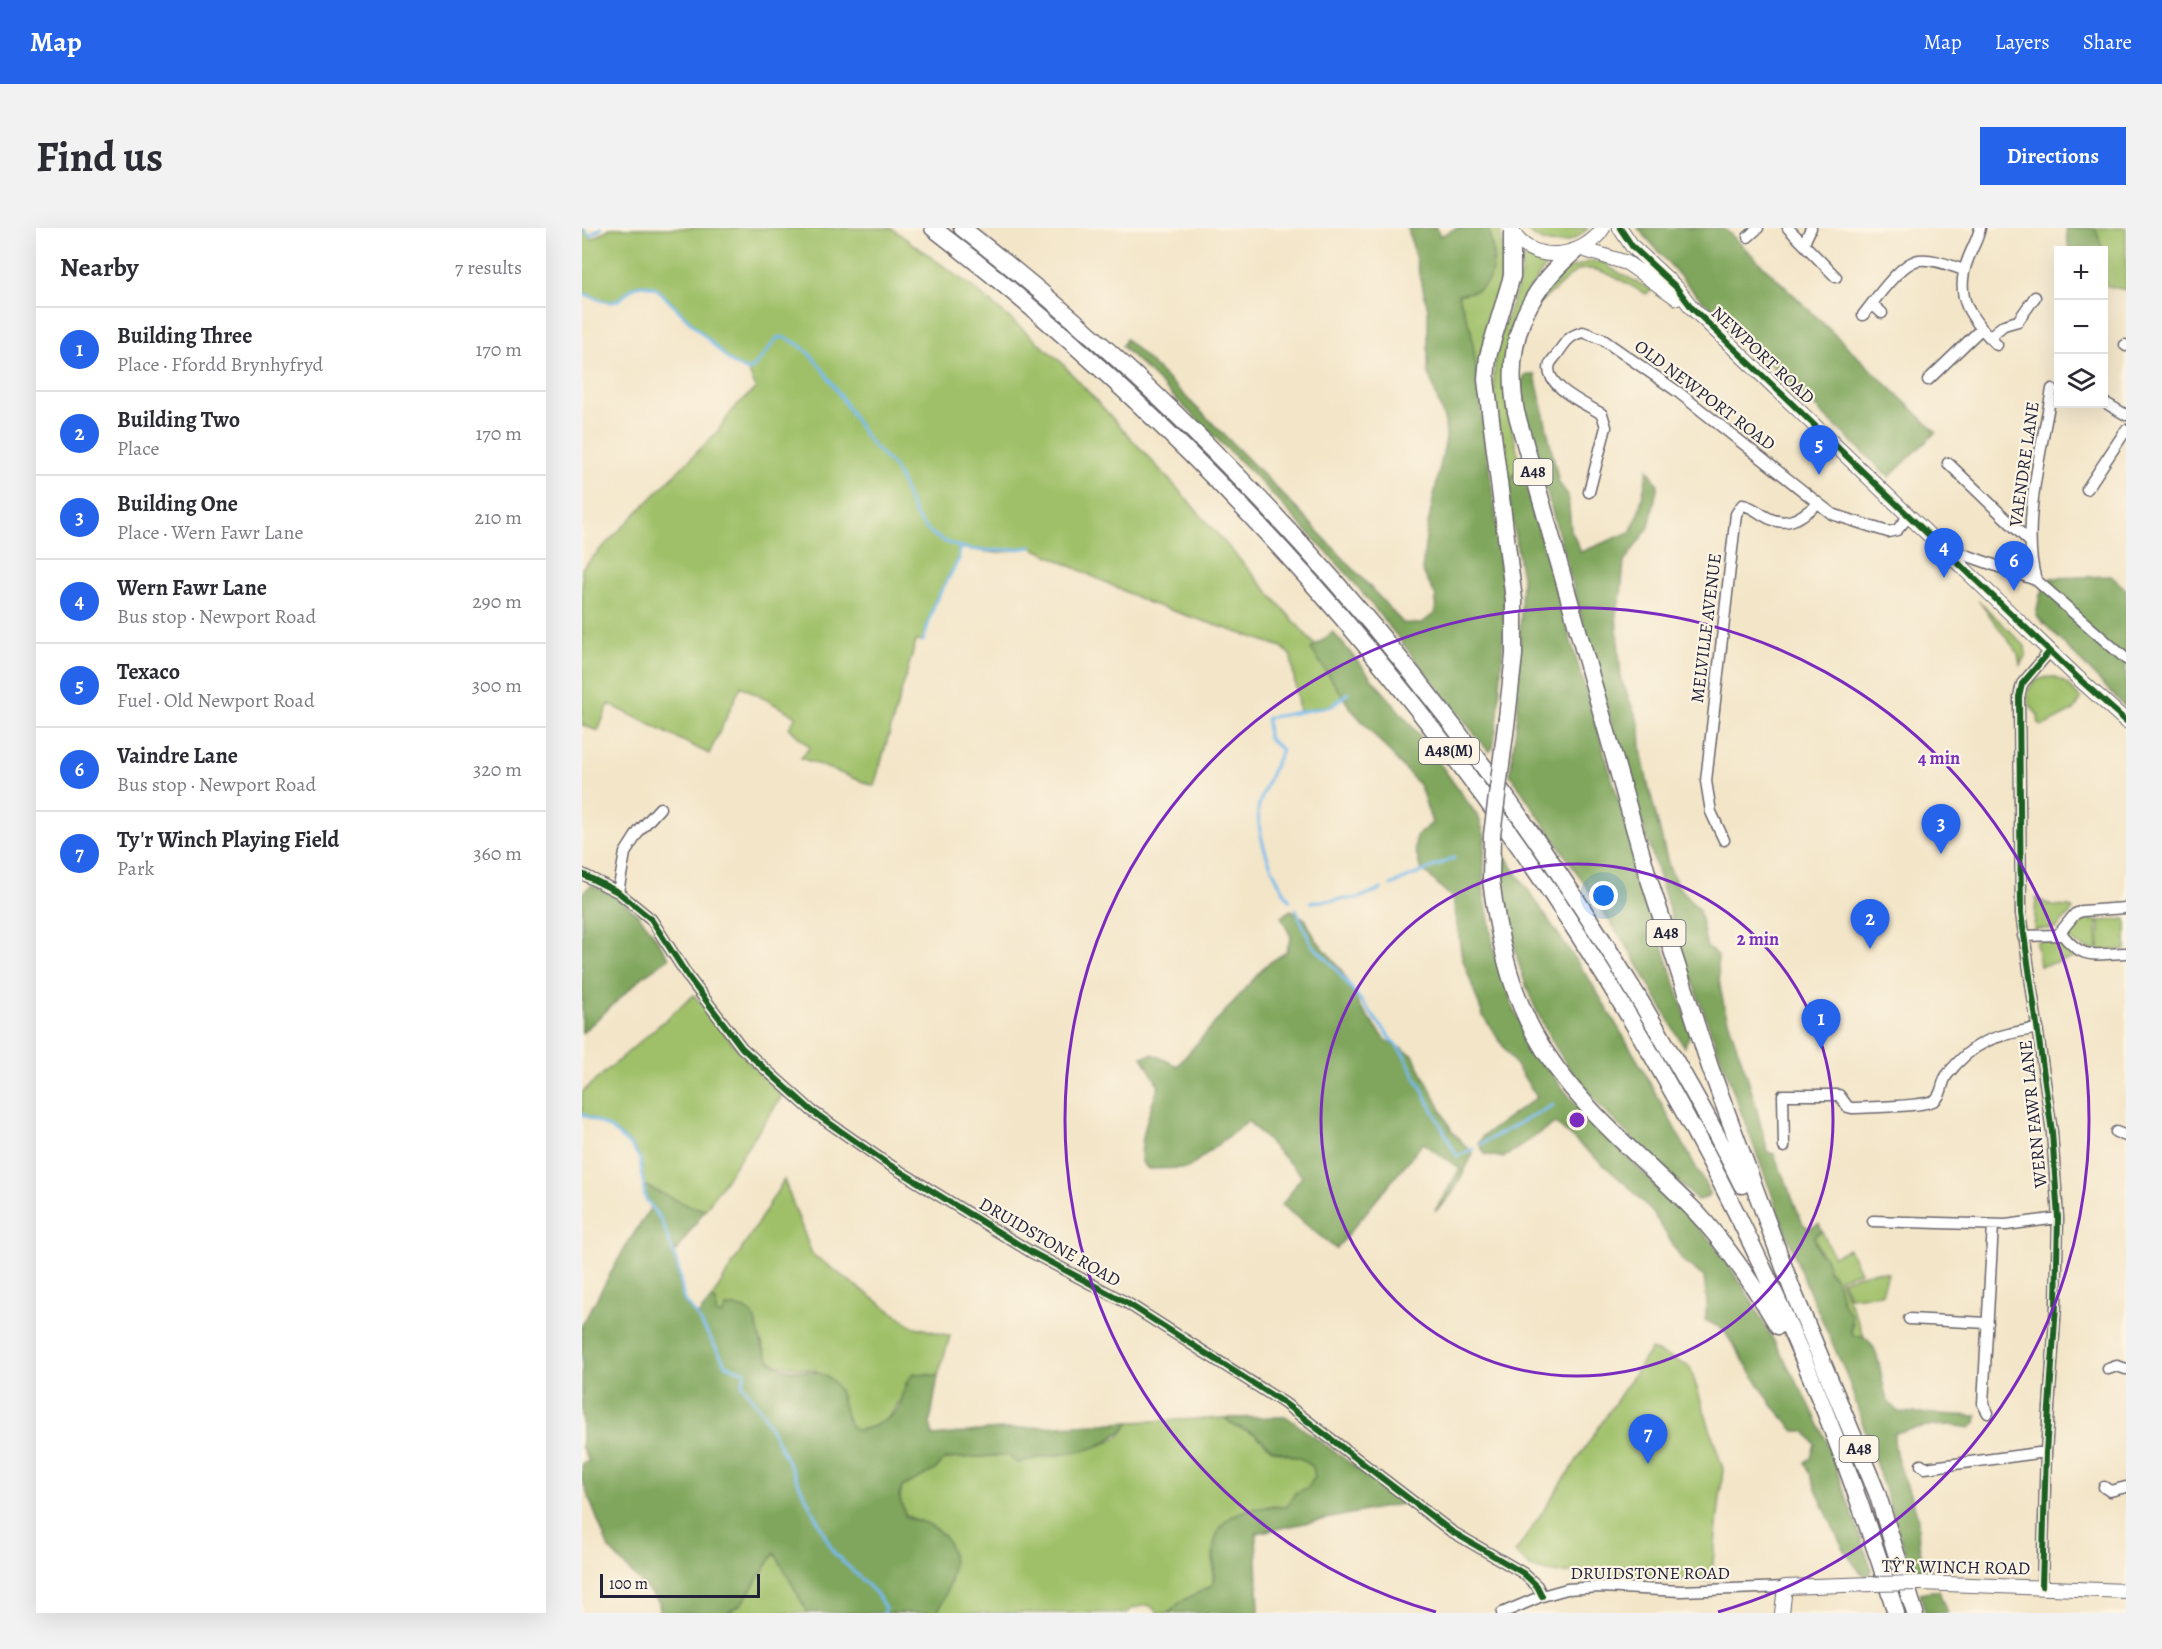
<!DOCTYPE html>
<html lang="en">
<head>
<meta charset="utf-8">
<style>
  body { margin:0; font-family:Alegreya,serif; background:#f2f2f3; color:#2b2b33 }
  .controls { position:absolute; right:18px; top:18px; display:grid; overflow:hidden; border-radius:0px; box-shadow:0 6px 24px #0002 }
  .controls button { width:54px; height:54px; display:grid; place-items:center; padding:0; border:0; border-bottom:2px solid #e1e1e2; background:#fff; color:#2b2b33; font:30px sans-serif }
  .scale { position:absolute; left:18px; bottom:15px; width:160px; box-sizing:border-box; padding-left:6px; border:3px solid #22223b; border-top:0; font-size:16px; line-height:21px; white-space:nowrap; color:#22223b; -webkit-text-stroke:4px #fcf5e5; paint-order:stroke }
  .you { position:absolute; left:1022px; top:668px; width:21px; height:21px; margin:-15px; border:4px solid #fff; border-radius:50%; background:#1a73e8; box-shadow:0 0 0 9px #1a73e833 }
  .badge { display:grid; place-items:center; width:39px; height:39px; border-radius:50%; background:#2563eb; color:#fff; font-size:20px; font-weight:700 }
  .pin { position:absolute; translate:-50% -50px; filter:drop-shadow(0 2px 3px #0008) }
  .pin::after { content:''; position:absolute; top:32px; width:21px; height:18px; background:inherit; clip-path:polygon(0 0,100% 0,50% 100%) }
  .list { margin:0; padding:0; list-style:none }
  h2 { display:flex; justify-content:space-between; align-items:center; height:78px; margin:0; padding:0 24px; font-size:26px }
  h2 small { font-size:20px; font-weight:400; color:#7c7c81 }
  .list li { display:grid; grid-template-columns:39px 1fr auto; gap:18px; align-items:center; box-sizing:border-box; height:84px; padding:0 24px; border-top:2px solid #e1e1e2 }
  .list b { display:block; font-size:22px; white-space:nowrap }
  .list p { margin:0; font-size:20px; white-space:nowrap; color:#7c7c81 }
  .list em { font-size:20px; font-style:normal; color:#7c7c81 }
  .icon { flex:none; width:33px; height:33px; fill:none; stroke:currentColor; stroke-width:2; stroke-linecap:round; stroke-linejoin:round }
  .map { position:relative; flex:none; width:1544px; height:1385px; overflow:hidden; border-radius:0px }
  header { display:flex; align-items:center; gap:36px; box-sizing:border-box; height:84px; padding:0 30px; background:#2563eb; color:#fff }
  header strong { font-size:28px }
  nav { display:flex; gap:33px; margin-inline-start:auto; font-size:21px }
  .intro { display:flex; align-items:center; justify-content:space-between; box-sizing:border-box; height:144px; padding:0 36px }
  h1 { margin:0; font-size:42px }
  .button { padding:15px 27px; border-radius:0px; background:#2563eb; color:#fff; font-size:21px; font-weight:700 }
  main { display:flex; gap:36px; padding:0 36px }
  aside { flex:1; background:#fff; border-radius:0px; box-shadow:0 6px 24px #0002 }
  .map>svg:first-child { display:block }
  .green { fill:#9fc068; stroke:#607152; stroke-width:1.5 }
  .forest { fill:#7fa65c; stroke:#50644c; stroke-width:1.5 }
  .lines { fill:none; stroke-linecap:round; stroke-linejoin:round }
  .stream { stroke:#78bcee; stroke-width:3 }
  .minor-casing { stroke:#6b666c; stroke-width:13 }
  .major-casing { stroke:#6b666c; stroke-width:16 }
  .highway-casing { stroke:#6b666c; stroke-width:19 }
  .minor { stroke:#fff; stroke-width:10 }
  .major { stroke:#fff; stroke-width:14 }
  .highway { stroke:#fff; stroke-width:16 }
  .major-bridge-casing { stroke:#6b666c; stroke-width:16; stroke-linecap:butt }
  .highway-bridge-casing { stroke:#6b666c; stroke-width:19; stroke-linecap:butt }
  .major-bridge { stroke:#fff; stroke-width:14 }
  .highway-bridge { stroke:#fff; stroke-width:16 }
  .cycleway-casing { stroke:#fcf5e5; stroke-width:10 }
  .cycleway { stroke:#1b5e20; stroke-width:6 }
  .ring { fill:none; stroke:#7b2cbf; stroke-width:3 }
  .labels { text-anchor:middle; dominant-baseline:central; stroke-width:4.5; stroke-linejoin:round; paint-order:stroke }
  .shield { fill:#fcf5e5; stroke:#63616e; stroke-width:1.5 }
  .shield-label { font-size:16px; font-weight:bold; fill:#22223b }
  .street-label { font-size:18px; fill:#22223b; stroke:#fcf5e5 }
  .centre { fill:#7b2cbf; stroke:#fcf5e5; stroke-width:3 }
  .ring-label { font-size:18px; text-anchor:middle; font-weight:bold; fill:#7b2cbf; stroke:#fcf5e5; stroke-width:4.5; stroke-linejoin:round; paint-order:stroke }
</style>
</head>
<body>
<header>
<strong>Map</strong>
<nav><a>Map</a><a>Layers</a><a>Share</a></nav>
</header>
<div class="intro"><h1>Find us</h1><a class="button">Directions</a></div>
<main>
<aside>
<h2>Nearby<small>7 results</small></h2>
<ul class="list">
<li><span class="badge">1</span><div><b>Building Three</b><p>Place · Ffordd Brynhyfryd</p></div><em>170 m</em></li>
<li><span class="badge">2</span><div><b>Building Two</b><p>Place</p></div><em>170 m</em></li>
<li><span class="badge">3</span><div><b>Building One</b><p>Place · Wern Fawr Lane</p></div><em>210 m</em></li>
<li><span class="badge">4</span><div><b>Wern Fawr Lane</b><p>Bus stop · Newport Road</p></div><em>290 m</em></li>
<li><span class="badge">5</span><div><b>Texaco</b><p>Fuel · Old Newport Road</p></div><em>300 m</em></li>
<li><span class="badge">6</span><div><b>Vaindre Lane</b><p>Bus stop · Newport Road</p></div><em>320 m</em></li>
<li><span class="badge">7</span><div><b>Ty'r Winch Playing Field</b><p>Park</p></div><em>360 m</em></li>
</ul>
</aside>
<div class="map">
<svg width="1544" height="1385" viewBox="0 0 1544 1385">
  <rect width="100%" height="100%" fill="#fcf5e5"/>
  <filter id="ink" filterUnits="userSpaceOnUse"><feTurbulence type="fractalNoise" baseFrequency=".0167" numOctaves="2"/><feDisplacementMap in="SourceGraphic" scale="12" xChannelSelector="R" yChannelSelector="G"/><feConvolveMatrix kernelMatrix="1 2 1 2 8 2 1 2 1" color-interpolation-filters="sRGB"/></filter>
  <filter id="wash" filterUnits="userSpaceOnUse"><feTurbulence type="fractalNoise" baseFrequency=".008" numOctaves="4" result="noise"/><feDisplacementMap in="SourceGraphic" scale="24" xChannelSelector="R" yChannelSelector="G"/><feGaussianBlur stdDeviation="1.35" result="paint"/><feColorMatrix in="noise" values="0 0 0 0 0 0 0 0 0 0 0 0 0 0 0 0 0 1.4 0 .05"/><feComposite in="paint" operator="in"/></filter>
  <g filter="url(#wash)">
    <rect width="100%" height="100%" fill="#f3e5c8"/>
    <path class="green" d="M 28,0 L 309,0 L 389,58 L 477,132 L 593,258 L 740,425 L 766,465 L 750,478 L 717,484 L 709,428 L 700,419 L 567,375 L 449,319 L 415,325 L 377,320 L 377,331 L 353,374 L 341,413 L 334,413 L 292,558 L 219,530 L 228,519 L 207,500 L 214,488 L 159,458 L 127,526 L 27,476 L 16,503 L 0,497 L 0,340 L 135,204 L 153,179 L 174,160 L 166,143 L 150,135 L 74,60 C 42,49 48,75 27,74 C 18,73 9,68 0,65 L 0,1 L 11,11 Z
      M 906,0 L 917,0 C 933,54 899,102 896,155 L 889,103 L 876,66 L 883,66 L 913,31 Z
      M 943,0 L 1006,0 C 988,20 961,21 943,0 Z
      M 1491,0 L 1544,0 L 1544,62 L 1522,57 L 1522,22 Z
      M 941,28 L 964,38 C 908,111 920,164 941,247 L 934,245 L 925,263 C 919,217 906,167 915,121 C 922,89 939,62 941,28 Z
      M 1009,33 L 1026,35 L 1026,39 L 1070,62 L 1064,66 C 1045,57 1010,29 989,47 C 980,55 968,68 957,74 L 982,43 Z
      M 1396,372 L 1443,418 L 1444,426 L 1438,437 L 1436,425 Z
      M 1471,449 L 1484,455 L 1499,471 L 1492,482 L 1461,498 L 1457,497 L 1456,487 C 1437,469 1446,449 1471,449 Z
      M 1454,670 L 1470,678 L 1488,679 L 1491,682 L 1474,701 L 1452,701 Z
      M 1510,685 L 1510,693 L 1515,693 L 1516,719 L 1512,724 L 1489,713 L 1487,704 L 1492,691 Z
      M 1544,691 L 1544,722 L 1517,723 L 1518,693 Z
      M 1456,713 L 1478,714 L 1492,730 L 1458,738 L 1454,715 Z
      M 112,767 L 161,828 L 200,868 L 123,982 L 105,977 L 61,957 C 60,949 61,940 59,933 C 52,909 20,896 0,886 L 0,864 Z
      M 202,952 L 230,1026 L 330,1098 L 368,1108 L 356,1148 L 344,1146 L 325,1153 C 318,1179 304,1203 273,1202 L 266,1195 L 258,1167 L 233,1142 L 192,1136 L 185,1129 L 180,1115 L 145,1079 L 140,1087 L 133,1085 L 134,1073 L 130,1070 Z
      M 1240,1003 L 1251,1028 L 1267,1021 L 1278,1044 L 1257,1050 L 1282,1108 L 1272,1108 L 1269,1104 L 1271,1096 L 1262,1081 L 1254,1052 L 1246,1043 L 1232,1008 Z
      M 1294,1043 L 1306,1045 L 1300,1066 L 1267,1069 L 1260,1052 Z
      M 1069,1121 L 1108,1139 L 1141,1241 L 1129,1353 L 966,1344 L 950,1340 L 933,1325 Z
      M 643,1190 L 651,1197 L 673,1206 L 690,1221 L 720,1231 L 731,1239 L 733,1249 L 725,1260 L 713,1265 L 705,1279 L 686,1278 L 631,1323 L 631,1357 L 598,1374 L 588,1385 L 577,1385 L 567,1377 L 550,1380 L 545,1385 L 355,1385 L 369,1353 L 344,1295 C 322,1290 314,1282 320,1259 L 353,1242 L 362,1231 L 426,1227 L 435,1235 C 459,1227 518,1223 536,1209 C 541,1205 544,1199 548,1194 Z
      M 193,1325 L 226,1385 L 145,1385 L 159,1376 Z"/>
    <path class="forest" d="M 826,0 L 855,0 L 858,8 L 875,0 L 906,0 C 913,29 918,65 876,66 L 889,103 L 915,298 L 923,386 L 916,488 L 911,520 L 907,524 L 767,348 L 673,248 L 540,118 L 544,111 C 640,202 732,297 821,395 L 839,396 L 853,385 L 854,369 L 840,342 L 845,301 L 864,210 L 863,194 L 846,143 L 846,81 Z
      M 1056,0 L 1142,0 L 1354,204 L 1307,249 L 1111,63 Z
      M 1484,0 L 1513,0 L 1522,24 L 1522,36 L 1522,22 L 1487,22 Z
      M 942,147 L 953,147 L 977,255 L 986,267 L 989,302 L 999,324 L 1048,304 L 1056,288 L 1066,241 L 1076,257 L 1067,299 L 1042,334 L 1039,367 L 1034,385 L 1039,451 L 1058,498 L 1059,522 L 1065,552 L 1087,639 L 1096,658 L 1117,682 L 1125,720 L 1136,727 C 1135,768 1149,801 1162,839 C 1172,867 1178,896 1186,924 L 1192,926 L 1221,996 L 1227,1000 L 1237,996 L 1240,1003 L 1232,1008 L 1237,1025 L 1245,1031 L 1246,1043 C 1261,1050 1255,1075 1269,1087 L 1269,1104 L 1272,1108 C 1301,1105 1297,1156 1306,1173 C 1308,1177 1313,1180 1316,1184 L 1395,1188 L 1394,1195 L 1388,1200 L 1369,1197 L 1345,1198 L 1312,1205 C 1311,1233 1328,1260 1335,1287 C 1339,1306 1331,1324 1349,1339 L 1345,1350 L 1335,1350 L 1327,1336 L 1265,1148 L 1220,1047 L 1105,739 L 1026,485 L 937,163 Z
      M 934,245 L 941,247 C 963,327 987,407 1011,487 C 1043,593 1073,699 1109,804 L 1102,819 L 1048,723 L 928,546 L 935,492 L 940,349 L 925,263 L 929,249 Z
      M 1529,348 L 1544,361 L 1544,480 L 1454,387 L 1458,367 L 1469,350 Z
      M 751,404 L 838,508 L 897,590 L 903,609 L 901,659 L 913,727 L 933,784 L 964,839 L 998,882 L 1131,1015 L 1162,1060 L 1226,1174 L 1245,1214 L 1290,1342 L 1286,1349 C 1263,1339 1234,1259 1223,1234 L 1229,1230 L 1233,1216 L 1223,1203 L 1213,1203 L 1191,1178 L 1141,1101 L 1123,1092 L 1125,1075 L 1122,1049 L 1101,1033 L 1071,985 L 1047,959 L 973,895 L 921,930 L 903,926 L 897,915 L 901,908 L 955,869 L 901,788 L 880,729 L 871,671 L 838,639 L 833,620 L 834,608 L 850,595 L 838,558 L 769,481 L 729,421 Z
      M 921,625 L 1012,759 L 1056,833 L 1128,965 L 1124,970 L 1115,972 C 1080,937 1042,906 1010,869 C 951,801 921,715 921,625 Z
      M 10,657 C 52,677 63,691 87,730 L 63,747 L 0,805 L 0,665 Z
      M 709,682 L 723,691 L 733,710 L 759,742 L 780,782 L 804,812 L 831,827 L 870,903 L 891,926 C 879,948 873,968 853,983 L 878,941 L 841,915 L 754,1021 L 700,977 L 720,948 L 666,893 L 606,940 L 566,941 L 559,933 C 559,906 567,883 577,858 L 560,829 L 571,826 L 595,838 L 684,737 L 704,724 L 709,709 L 699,689 Z
      M 61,957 L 105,977 L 123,982 L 92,1026 L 102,1072 L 115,1088 L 130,1070 L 134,1073 L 134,1085 L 140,1087 L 144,1079 C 186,1075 169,1113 189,1133 C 206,1150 237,1134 253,1156 C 264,1170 259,1188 273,1202 C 287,1202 312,1191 318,1177 C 322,1165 323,1155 331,1145 L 356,1148 L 348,1195 L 351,1208 L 405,1202 L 548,1194 C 515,1233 479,1221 435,1235 L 426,1227 L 363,1231 L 353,1242 L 320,1259 L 317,1268 L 324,1289 C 331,1292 339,1293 346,1296 C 384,1316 371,1354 355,1385 L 226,1385 L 193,1325 L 159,1376 L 145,1385 L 78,1385 L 77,1374 L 27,1321 L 0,1252 L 0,1235 L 7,1233 L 0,1220 L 0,1097 L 41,1023 L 69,979 L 63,970 Z
      M 705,1189 L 823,1275 L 674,1305 L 677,1385 L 582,1385 L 588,1384 L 598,1374 L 631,1357 C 634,1345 631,1333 632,1320 C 635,1281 674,1278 705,1279 L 713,1265 L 725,1260 L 733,1249 L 731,1239 L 720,1231 L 690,1221 L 673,1206 L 651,1197 L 643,1190 Z
      M 1347,1363 L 1357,1363 L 1365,1385 L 1343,1385 L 1338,1365 Z"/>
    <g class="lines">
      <path class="stream" d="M 2,2 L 8,8 L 19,0
        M 0,65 C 9,68 18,73 27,74 C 48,75 42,49 74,60 L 150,135 L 166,143 L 172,139 L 196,109 C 231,109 265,182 284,209 C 292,220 304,229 312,240 C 323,256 326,279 338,294 C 365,327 411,325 449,319
        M 341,413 L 353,374 L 377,331 L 377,320
        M 809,657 L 872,630
        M 708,673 C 691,648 676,613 676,582 C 677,572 695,532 700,522 L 686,510 L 685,490 L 750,478 L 766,465
        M 729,674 L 777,670 L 799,661
        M 714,681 L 729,716 L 750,736 L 822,827 L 875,928 L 891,921
        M 0,886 L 28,900 L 49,918 L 58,931 L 63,970 L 79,992 L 95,1035 L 102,1072 L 115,1088 L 144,1137 L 163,1144 L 160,1156 L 182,1187 L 252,1325 L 294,1365 L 303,1380 L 302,1385
        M 899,916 L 971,877"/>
    </g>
  </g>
  <g filter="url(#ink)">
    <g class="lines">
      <defs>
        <path id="minor" d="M 1206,0 L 1254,49
          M 1398,0 C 1396,11 1390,20 1386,31 C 1371,69 1389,91 1415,117
          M 1166,9 L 1176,0
          M 1222,15 L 1229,0
          M 1290,76 L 1300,85
          M 1281,87 C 1293,72 1318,35 1337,32 C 1351,30 1369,38 1382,42
          M 1407,109 L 1422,97 L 1436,93 L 1453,69
          M 1543,117 L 1544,118
          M 1346,152 L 1399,101
          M 1522,174 L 1544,187
          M 1366,235 L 1448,314
          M 1505,261 L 1544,202
          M 1007,264 L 1024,199 L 1020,186 C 1005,177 960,157 968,136 C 969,133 974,128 976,125 C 983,114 988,107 1001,104 L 1020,111 L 1096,164 L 1250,286 L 1306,304 L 1315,302 L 1327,288
          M 1361,319 L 1454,352 L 1544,431
          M 1454,352 C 1438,300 1461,215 1470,161
          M 1142,612 L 1129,584 L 1124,553 L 1154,286 L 1160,277 C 1169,278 1174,283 1181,287 C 1203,301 1218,291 1235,276
          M 0,646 L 36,664 L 69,691 L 107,750 L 160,820 L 230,883 L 303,934 L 449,1024 L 545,1075 L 702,1175 L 869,1303 L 941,1345 L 955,1358 L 960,1368
          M 36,664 L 43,625 L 57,603 L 78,580
          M 1479,705 C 1501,733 1511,726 1544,725
          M 1441,708 L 1476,707 L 1493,686 L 1500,683 L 1544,680
          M 1534,904 L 1544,908
          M 1202,919 L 1201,867 L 1257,867 L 1266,879 L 1270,880 C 1286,879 1342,879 1353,872 C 1361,866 1359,855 1365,847 C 1393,811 1414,808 1456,800
          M 1291,993 L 1424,997 L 1476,990
          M 1327,1091 L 1406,1095
          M 1526,1141 L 1535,1138 L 1544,1141
          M 1406,1185 L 1401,1176 L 1411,997
          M 1339,1237 L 1343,1240 L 1464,1224
          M 1522,1259 L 1528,1263 L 1544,1259
          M 1460,1358 L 1464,1224 L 1474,1077 L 1476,990 L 1470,904 L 1439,685 L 1437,469 L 1440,456 L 1468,423
          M 920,1385 L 960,1368 L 985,1361 L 1019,1359 L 1099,1363 L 1203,1359"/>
        <path id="major" d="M 1038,0 L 1050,18 L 1094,59 L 1110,80 L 1495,449 L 1544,493
          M 929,1 C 947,38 1002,31 1021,0
          M 1000,21 L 1045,35 L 1095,70
          M 1339,1355 L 1544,1363
          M 1200,1385 L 1203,1359 L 1291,1356"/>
        <path id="highway" d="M 351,0 C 797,344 1149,846 1314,1385
          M 380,0 C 649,209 878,475 1054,766 C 1091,828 1128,891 1160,957
          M 992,24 C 941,67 922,118 934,184 L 1065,645 L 1128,839 L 1210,1061 L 1295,1265 L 1333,1385
          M 925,490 L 932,427 L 932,372 L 904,152 L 906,128 L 930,48 L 930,5
          M 909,652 C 916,705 926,757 952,805 C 991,876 1054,924 1110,980 C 1144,1015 1171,1056 1196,1098"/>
      </defs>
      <use href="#minor" class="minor-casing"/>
      <use href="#major" class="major-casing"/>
      <use href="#highway" class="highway-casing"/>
      <use href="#minor" class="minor"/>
      <use href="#major" class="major"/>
      <use href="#highway" class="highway"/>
      <defs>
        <path id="major-bridge" d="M 1291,1356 L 1339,1355"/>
        <path id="highway-bridge" d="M 909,652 L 910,607 L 925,490"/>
      </defs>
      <use href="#major-bridge" class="major-bridge-casing"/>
      <use href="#highway-bridge" class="highway-bridge-casing"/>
      <use href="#major-bridge" class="major-bridge"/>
      <use href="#highway-bridge" class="highway-bridge"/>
      <defs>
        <path id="cycleway" d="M 1038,0 L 1050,18 L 1094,59 L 1110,80 L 1495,449 L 1544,493
          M 0,646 L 36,664 L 69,691 L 107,750 L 160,820 L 230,883 L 303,934 L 449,1024 L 545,1075 L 702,1175 L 869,1303 L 941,1345 L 955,1358 L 960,1368
          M 1460,1358 L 1464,1224 L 1474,1077 L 1476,990 L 1470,904 L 1439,685 L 1437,469 L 1440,456 L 1468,423"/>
      </defs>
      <use href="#cycleway" class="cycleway-casing"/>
      <use href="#cycleway" class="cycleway"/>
    </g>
  </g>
  <g class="ring">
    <circle cx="995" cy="892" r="256"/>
    <path d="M854 1384A512 512 0 1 1 1136 1384"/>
  </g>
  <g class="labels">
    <g class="shield">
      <rect x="931.5" y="231" width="39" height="26" rx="4.5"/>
      <rect x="837" y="510" width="60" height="26" rx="4.5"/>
      <rect x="1064.5" y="692" width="39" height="26" rx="4.5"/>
      <rect x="1257.5" y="1208" width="39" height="26" rx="4.5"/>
    </g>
    <g class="shield-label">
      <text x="951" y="244">A48</text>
      <text x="867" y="523">A48(M)</text>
      <text x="1084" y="705">A48</text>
      <text x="1277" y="1221">A48</text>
    </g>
    <g class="street-label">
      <text transform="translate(1181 127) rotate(43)">NEWPORT ROAD</text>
      <text transform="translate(1123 167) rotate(37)">OLD NEWPORT ROAD</text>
      <text transform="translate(1442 236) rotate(-82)">VAENDRE LANE</text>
      <text transform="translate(1124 400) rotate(-83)">MELVILLE AVENUE</text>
      <text transform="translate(1451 886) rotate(-96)">WERN FAWR LANE</text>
      <text transform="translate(468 1014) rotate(30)">DRUIDSTONE ROAD</text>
      <text transform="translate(1374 1339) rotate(1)">TŶ'R WINCH ROAD</text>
      <text x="1068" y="1345">DRUIDSTONE ROAD</text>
    </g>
  </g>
  <circle cx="995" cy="892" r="9" class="centre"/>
  <g class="ring-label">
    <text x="1357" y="536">4 min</text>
    <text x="1176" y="717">2 min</text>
  </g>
</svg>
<div class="controls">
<button>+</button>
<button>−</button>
<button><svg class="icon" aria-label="layers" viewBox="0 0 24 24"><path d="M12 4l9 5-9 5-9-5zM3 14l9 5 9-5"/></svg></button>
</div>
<div class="scale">100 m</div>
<div class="you"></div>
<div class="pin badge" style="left:1239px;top:821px">1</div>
<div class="pin badge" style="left:1288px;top:721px">2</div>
<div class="pin badge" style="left:1359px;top:626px">3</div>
<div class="pin badge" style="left:1362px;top:350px">4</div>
<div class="pin badge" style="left:1237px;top:247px">5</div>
<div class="pin badge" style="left:1432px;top:363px">6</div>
<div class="pin badge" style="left:1066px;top:1236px">7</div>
</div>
</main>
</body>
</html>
